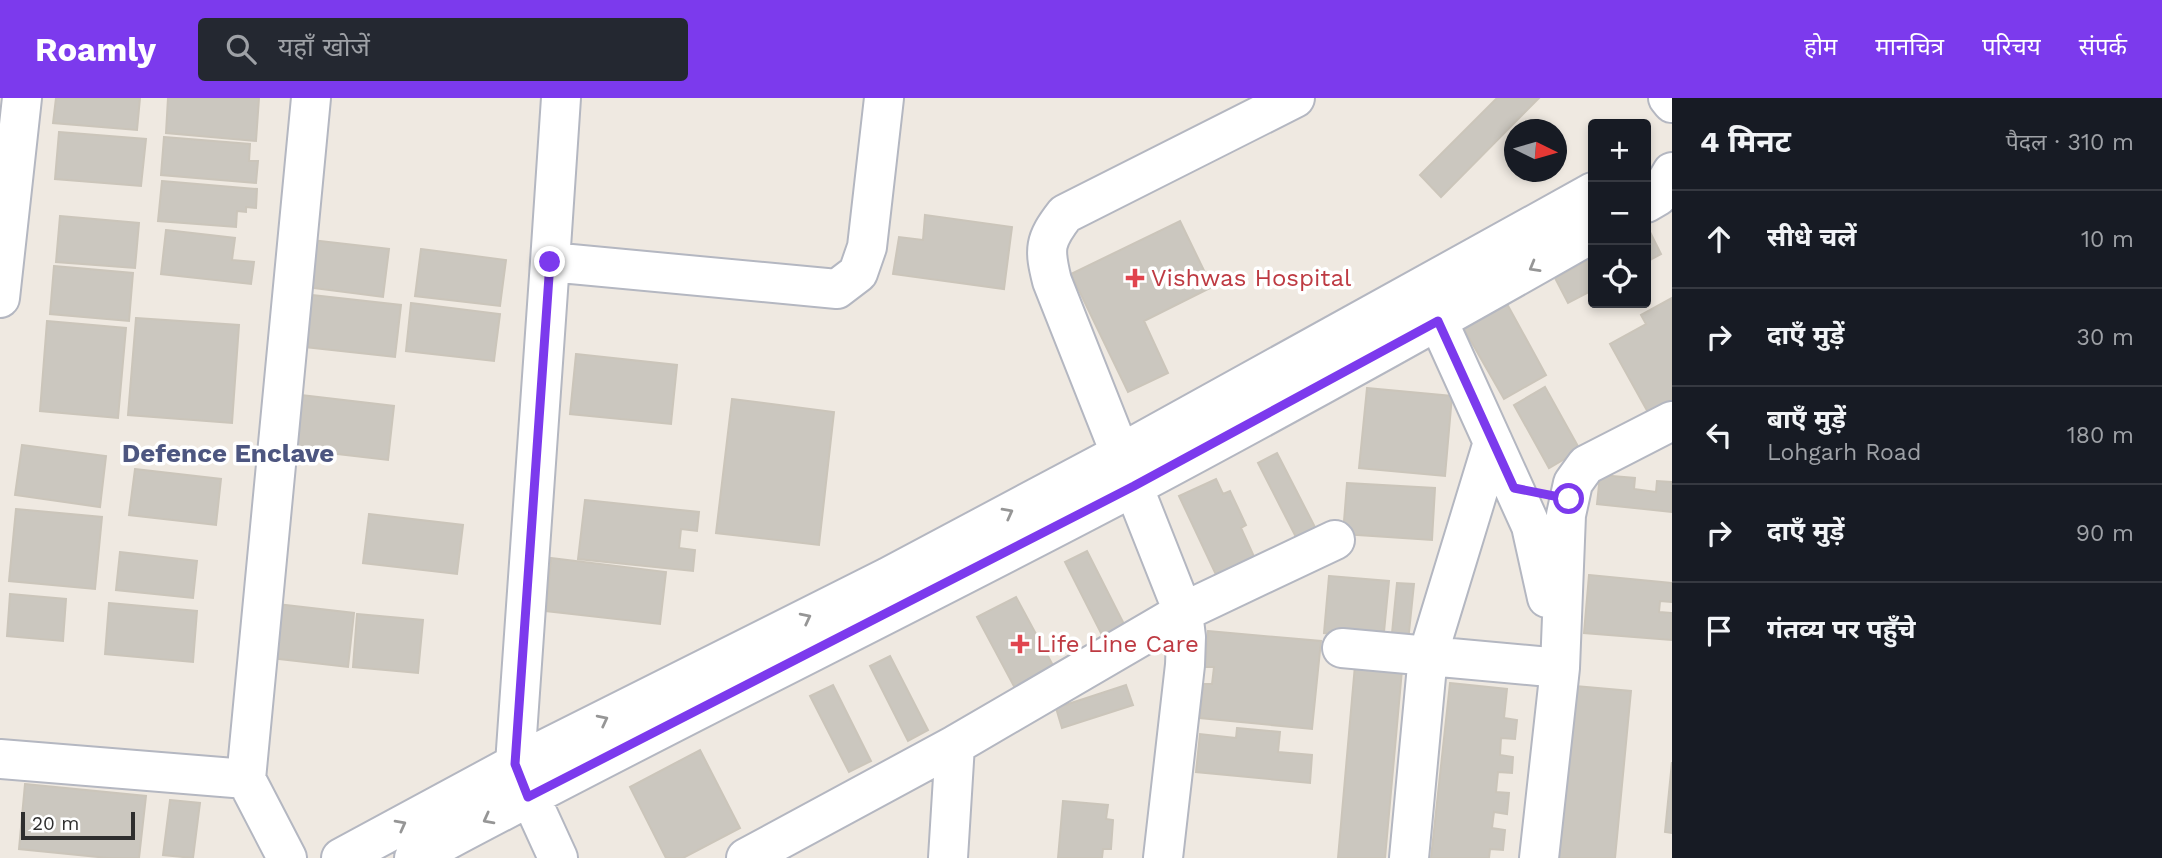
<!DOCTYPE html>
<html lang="hi">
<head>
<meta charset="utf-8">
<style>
  body { margin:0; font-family:"Work Sans","Noto Sans Devanagari",sans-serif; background:#242831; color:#f1f3f6 }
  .controls { position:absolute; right:21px; top:21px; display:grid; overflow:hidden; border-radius:7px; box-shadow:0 4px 10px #0003 }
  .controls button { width:63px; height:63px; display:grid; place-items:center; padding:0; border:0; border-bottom:2px solid #363941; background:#171b24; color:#f1f3f6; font:35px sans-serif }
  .compass { position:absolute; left:1504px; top:21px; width:63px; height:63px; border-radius:50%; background:#171b24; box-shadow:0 4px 10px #0003; rotate:95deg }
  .scale { position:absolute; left:21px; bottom:18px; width:114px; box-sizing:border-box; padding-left:7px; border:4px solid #2e2e2e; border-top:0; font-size:19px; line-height:24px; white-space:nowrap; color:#2e2e2e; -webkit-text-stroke:5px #fff; paint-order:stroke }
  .stop { position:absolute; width:21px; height:21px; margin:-16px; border:5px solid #7c3aed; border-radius:50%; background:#fff }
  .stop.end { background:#7c3aed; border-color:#fff; box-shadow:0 2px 7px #0008 }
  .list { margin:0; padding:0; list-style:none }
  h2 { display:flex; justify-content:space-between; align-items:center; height:91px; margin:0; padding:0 28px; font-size:30px }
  h2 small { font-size:23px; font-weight:400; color:#9ea1a6 }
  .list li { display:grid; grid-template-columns:46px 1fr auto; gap:21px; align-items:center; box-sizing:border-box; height:98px; padding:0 28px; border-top:2px solid #363941 }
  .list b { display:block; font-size:26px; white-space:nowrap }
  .list p { margin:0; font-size:23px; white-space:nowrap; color:#9ea1a6 }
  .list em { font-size:23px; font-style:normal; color:#9ea1a6 }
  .icon { flex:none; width:38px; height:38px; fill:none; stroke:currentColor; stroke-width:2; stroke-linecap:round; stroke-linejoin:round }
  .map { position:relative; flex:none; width:1672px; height:760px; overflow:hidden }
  header { display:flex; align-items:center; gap:42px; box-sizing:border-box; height:98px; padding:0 35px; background:#7c3aed; color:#fff }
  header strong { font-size:33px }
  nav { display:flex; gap:38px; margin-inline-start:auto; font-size:24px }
  .search { width:490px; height:63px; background:#242831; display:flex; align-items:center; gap:18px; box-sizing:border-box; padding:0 24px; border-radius:7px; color:#9ea1a6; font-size:26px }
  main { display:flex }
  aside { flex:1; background:#171b24 }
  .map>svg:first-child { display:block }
  .building { fill:#cbc7bf; stroke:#cbc5ba; stroke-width:2 }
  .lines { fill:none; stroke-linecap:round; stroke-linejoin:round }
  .minor-casing { stroke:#b4b7c1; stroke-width:42 }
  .tertiary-casing { stroke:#b4b7c1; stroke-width:42 }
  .minor { stroke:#fff; stroke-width:38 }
  .tertiary { stroke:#fff; stroke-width:38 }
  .oneway { stroke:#969696 }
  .route { stroke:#7c3aed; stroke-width:9 }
  .health-dot { fill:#e0444e; stroke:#fff; stroke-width:2.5 }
  .labels { text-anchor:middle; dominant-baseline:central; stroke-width:7; stroke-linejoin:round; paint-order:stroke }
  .health-label { font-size:24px; fill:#be3a42; stroke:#fff; text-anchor:start }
  .neighbourhood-label { font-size:26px; font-weight:bold; fill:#4d5680; stroke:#fff }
</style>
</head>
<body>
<header>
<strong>Roamly</strong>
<div class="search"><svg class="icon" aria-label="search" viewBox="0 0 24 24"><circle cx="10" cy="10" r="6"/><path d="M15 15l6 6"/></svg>यहाँ खोजें</div>
<nav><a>होम</a><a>मानचित्र</a><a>परिचय</a><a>संपर्क</a></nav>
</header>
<main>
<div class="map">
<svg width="1672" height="760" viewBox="0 0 1672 760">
  <rect width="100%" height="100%" fill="#efe9e1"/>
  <path class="building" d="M 56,0 L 140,0 L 137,32 L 53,25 Z
    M 168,0 L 259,0 L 256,43 L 166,35 Z
    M 1497,0 L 1539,0 L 1441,99 L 1420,77 Z
    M 59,34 L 146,41 L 141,88 L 55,81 Z
    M 164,39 L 250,46 L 249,63 L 258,63 L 256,85 L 161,77 Z
    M 162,83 L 257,91 L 256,110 L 246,109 L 246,114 L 237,113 L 236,129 L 158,123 Z
    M 925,117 L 1012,129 L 1004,191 L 893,176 L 899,139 L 923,142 Z
    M 60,118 L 139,125 L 135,170 L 56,164 Z
    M 1180,123 L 1212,189 L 1144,223 L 1168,275 L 1128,294 L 1071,176 Z
    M 1648,130 L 1661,156 L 1646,164 L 1646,131 Z
    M 166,132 L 235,140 L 232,162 L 254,164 L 251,186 L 161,176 Z
    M 311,142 L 389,151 L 383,199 L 305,189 Z
    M 421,151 L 506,162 L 500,208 L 415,198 Z
    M 1593,159 L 1593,192 L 1568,205 L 1555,180 Z
    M 54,168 L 133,175 L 129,223 L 50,216 Z
    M 303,196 L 401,207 L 395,259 L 296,248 Z
    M 1672,200 L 1672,302 L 1649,316 L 1610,246 L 1646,226 L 1641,217 Z
    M 411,205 L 500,216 L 494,263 L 406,253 Z
    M 1507,206 L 1546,277 L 1504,301 L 1464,231 Z
    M 136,220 L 239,227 L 232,325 L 128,317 Z
    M 47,223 L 126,230 L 118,320 L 40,313 Z
    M 576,256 L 677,267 L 671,326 L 570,316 Z
    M 1545,289 L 1580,352 L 1549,370 L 1514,307 Z
    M 1367,290 L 1452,298 L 1445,378 L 1359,370 Z
    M 301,297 L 394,308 L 388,362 L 295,351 Z
    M 732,301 L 834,314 L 819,447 L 716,435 Z
    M 22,347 L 106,358 L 100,409 L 15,397 Z
    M 1277,355 L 1318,435 L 1299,445 L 1258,365 Z
    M 135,371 L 221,381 L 216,427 L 129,417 Z
    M 1600,377 L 1635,380 L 1634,391 L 1656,394 L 1657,383 L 1672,384 L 1672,414 L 1597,406 Z
    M 1216,381 L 1223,396 L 1230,393 L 1246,427 L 1241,430 L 1256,463 L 1218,481 L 1179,398 Z
    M 1347,385 L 1435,390 L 1432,442 L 1343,436 Z
    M 585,402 L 699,414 L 697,433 L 681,431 L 679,450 L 695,452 L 693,473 L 578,461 Z
    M 16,411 L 102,419 L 95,491 L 9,483 Z
    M 369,416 L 463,427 L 457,476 L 363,465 Z
    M 1087,453 L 1126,530 L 1104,541 L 1065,464 Z
    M 120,454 L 197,463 L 193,500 L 116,492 Z
    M 551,460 L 666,474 L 660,526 L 546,513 Z
    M 1589,477 L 1672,485 L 1672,504 L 1660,503 L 1659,514 L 1672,515 L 1672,542 L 1584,535 Z
    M 1329,478 L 1389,483 L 1384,534 L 1392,535 L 1397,485 L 1414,486 L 1408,544 L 1324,535 Z
    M 10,496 L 66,501 L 63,543 L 7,538 Z
    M 1016,499 L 1056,573 L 1017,594 L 977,519 Z
    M 109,505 L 197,513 L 193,564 L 105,556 Z
    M 277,506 L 354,515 L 348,569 L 271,560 Z
    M 357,516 L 423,522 L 418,575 L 353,569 Z
    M 1208,533 L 1321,543 L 1312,631 L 1200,620 L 1203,586 L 1212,586 L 1214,569 L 1205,569 Z
    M 890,558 L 928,632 L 908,643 L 870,568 Z
    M 1355,567 L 1402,572 L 1385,760 L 1338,760 Z
    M 1450,585 L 1507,591 L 1504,620 L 1517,622 L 1515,641 L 1501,640 L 1500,657 L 1513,659 L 1512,675 L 1498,674 L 1496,694 L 1509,695 L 1507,716 L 1494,714 L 1492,730 L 1505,732 L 1503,752 L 1490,751 L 1489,760 L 1431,760 Z
    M 833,587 L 871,663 L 849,674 L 810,598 Z
    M 1126,587 L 1133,607 L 1062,630 L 1056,610 Z
    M 1575,588 L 1631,593 L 1615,760 L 1559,760 Z
    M 1237,630 L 1280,634 L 1278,654 L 1312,657 L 1310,685 L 1196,674 L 1200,636 L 1236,640 Z
    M 700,652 L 740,730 L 683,760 L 666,760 L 630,689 Z
    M 1672,664 L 1672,735 L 1665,734 Z
    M 25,686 L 146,698 L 139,760 L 108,760 L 19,751 Z
    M 170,702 L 200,705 L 193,760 L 163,757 Z
    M 1063,703 L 1108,707 L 1106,721 L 1113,722 L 1111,751 L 1103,751 L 1102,760 L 1058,760 Z"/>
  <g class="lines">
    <defs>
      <path id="minor" d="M 561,0 L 550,164 L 837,191 L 858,175 L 867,149 L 884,0
        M 1646,105 L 1658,98 L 1672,74
        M 550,164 L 515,666 L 558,760
        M 0,200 L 22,0
        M 1438,223 L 1531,428 L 1547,500
        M 1342,550 L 1560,570
        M 0,661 L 246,681 L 287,760
        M 246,681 L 311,0
        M 341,760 L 515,666 L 888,479 L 1121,355 L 1593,94
        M 414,760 C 652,632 896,514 1135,388 C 1289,306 1442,221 1593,135
        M 746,760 L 955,647 L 1183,514 L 1335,442
        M 948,760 L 955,647
        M 1163,760 L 1185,567 L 1186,539 L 1183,514 L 1052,183 C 1044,151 1044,143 1065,116 L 1295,0
        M 1409,760 L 1428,557 L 1493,344
        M 1539,760 L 1560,570 L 1566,417 L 1573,385 L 1586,367 L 1672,323"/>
      <path id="tertiary" d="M 1668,0 L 1672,5"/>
    </defs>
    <use href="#minor" class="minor-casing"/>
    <use href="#tertiary" class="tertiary-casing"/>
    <use href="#minor" class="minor"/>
    <use href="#tertiary" class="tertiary"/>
  </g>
  <defs><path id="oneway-chevron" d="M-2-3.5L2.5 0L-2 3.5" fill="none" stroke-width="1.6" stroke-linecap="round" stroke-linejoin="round" transform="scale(1.75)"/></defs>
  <g class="oneway">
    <use href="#oneway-chevron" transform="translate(1534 169) rotate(150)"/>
    <use href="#oneway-chevron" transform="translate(1008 415) rotate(-28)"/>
    <use href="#oneway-chevron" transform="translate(806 520) rotate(-27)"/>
    <use href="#oneway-chevron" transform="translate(603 622) rotate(-27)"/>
    <use href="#oneway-chevron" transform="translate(488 721) rotate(152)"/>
    <use href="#oneway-chevron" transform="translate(401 727) rotate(-28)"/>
  </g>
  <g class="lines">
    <path class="route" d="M 550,164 L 515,666 L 528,699 L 1134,388 L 1438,223 L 1514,390 L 1569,401"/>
  </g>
  <g class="health-dot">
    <path d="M1131.5 169.5h7v7h7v7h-7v7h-7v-7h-7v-7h7z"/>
    <path d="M1016.5 535.5h7v7h7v7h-7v7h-7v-7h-7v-7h7z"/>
  </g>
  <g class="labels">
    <g class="health-label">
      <text x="1151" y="180">Vishwas Hospital</text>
      <text x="1036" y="546">Life Line Care</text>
    </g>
    <g class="neighbourhood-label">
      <text x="228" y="355">Defence Enclave</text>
    </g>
  </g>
</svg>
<div class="controls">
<button>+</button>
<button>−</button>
<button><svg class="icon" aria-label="locate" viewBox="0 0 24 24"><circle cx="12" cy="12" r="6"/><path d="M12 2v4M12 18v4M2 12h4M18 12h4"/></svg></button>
</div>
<svg class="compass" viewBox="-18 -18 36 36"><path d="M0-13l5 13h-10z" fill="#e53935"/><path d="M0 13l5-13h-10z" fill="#9ea1a6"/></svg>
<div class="scale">20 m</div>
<div class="stop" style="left:1569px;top:401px"></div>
<div class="stop end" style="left:550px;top:164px"></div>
</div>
<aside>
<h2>4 मिनट<small>पैदल · 310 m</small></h2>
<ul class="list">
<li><svg class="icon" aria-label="ahead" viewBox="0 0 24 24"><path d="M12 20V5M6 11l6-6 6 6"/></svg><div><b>सीधे चलें</b></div><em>10 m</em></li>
<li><svg class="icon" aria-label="right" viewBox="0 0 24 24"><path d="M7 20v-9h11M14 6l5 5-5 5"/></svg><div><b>दाएँ मुड़ें</b></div><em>30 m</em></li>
<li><svg class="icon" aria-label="left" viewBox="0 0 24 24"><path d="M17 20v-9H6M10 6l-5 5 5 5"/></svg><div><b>बाएँ मुड़ें</b><p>Lohgarh Road</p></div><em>180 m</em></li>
<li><svg class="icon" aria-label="right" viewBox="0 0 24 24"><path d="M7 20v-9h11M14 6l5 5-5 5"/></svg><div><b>दाएँ मुड़ें</b></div><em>90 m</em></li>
<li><svg class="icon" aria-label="arrive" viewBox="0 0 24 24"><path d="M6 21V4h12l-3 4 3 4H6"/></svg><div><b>गंतव्य पर पहुँचे</b></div></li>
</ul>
</aside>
</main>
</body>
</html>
